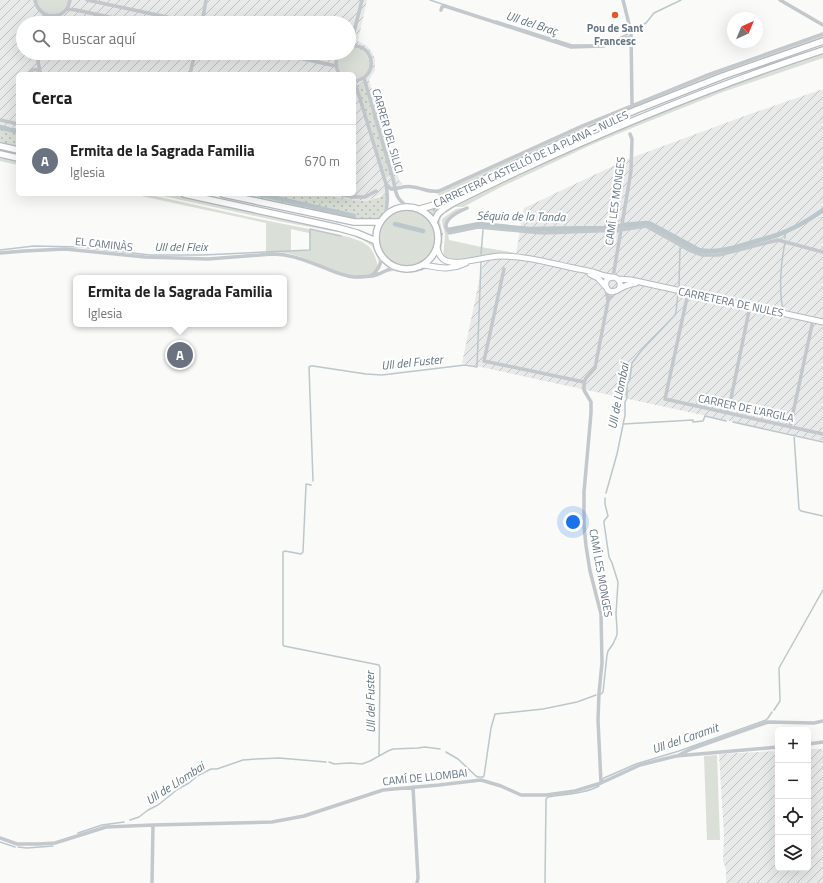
<!DOCTYPE html>
<html lang="es">
<head>
<meta charset="utf-8">
<style>
  body { margin:0; font-family:"Titillium Web",sans-serif; background:#f2f2f2; color:#222 }
  .controls { position:absolute; right:12px; bottom:12px; display:grid; overflow:hidden; border-radius:6px; box-shadow:0 4px 16px #0002 }
  .controls button { width:36px; height:36px; display:grid; place-items:center; padding:0; border:0; border-bottom:1px solid #e0e0e0; background:#fff; color:#222; font:20px sans-serif }
  .compass { position:absolute; left:727px; top:12px; width:36px; height:36px; border-radius:50%; background:#fff; box-shadow:0 4px 16px #0002; rotate:44deg }
  .you { position:absolute; left:573px; top:522px; width:14px; height:14px; margin:-10px; border:3px solid #fff; border-radius:50%; background:#1a73e8; box-shadow:0 0 0 6px #1a73e833 }
  .badge { display:grid; place-items:center; width:26px; height:26px; border-radius:50%; background:#e4572e; color:#fff; font-size:13px; font-weight:700 }
  .pin { position:absolute; translate:-50% -50%; border:2px solid #fff; box-shadow:0 1px 4px #0006 }
  .popup { position:absolute; left:73px; top:275px; width:214px; height:52px; box-sizing:border-box; display:grid; place-content:center; border-radius:6px; background:#fff; filter:drop-shadow(0 1px 3px #0005); font-size:13px; white-space:nowrap; color:#767676 }
  .popup b { font-size:15px; color:#222 }
  .popup::after { content:''; position:absolute; left:50%; top:100%; margin-left:-8px; border:8px solid transparent; border-top-color:#fff }
  .list { margin:0; padding:0; list-style:none }
  h2 { display:flex; justify-content:space-between; align-items:center; height:52px; margin:0; padding:0 16px; font-size:17px }
  h2 small { font-size:13px; font-weight:400; color:#767676 }
  .list li { display:grid; grid-template-columns:26px 1fr auto; gap:12px; align-items:center; box-sizing:border-box; height:72px; padding:0 16px; border-top:1px solid #e0e0e0 }
  .list b { display:block; font-size:15px; white-space:nowrap }
  .list p { margin:0; font-size:13px; white-space:nowrap; color:#767676 }
  .list em { font-size:13px; font-style:normal; color:#767676 }
  .icon { flex:none; width:22px; height:22px; fill:none; stroke:currentColor; stroke-width:2; stroke-linecap:round; stroke-linejoin:round }
  .map { position:relative; flex:none; width:823px; height:883px; overflow:hidden }
  .search { position:absolute; background:#fff; box-shadow:0 4px 16px #0002; left:16px; top:16px; width:340px; height:44px; display:flex; align-items:center; gap:10px; box-sizing:border-box; padding:0 14px; border-radius:22px; color:#767676; font-size:15px }
  .panel { position:absolute; background:#fff; box-shadow:0 4px 16px #0002; left:16px; top:72px; width:340px; height:124px; border-radius:6px }
  .map>svg:first-child { display:block }
  .industrial { fill:url(#industrial-furrows); fill-rule:evenodd }
  .grass { fill:#dadfd7; fill-rule:evenodd }
  .park { fill:url(#park-dots) }
  .lines { fill:none; stroke-linecap:round; stroke-linejoin:round }
  .stream { stroke:#bbc7cb; stroke-width:1.5 }
  .canal { stroke:#bbc7cb; stroke-width:4.5 }
  .secondary-casing { stroke:#b3babf; stroke-width:7 }
  .primary-casing { stroke:#b5babe; stroke-width:8 }
  .street { stroke:#c3c8cc; stroke-width:3.5 }
  .secondary { stroke:#fff; stroke-width:5 }
  .primary { stroke:#fff; stroke-width:5.5 }
  .poi-dot { fill:#e4572e; stroke:#fff; stroke-width:1.5 }
  .labels { text-anchor:middle; dominant-baseline:central; stroke-width:4; stroke-linejoin:round; paint-order:stroke }
  .poi-label { font-size:11px; font-weight:bold; fill:#657683; stroke:#fff }
  .street-label { font-size:11px; fill:#657683; stroke:#fff }
  .water-label { font-size:12px; font-style:italic; fill:#60757c; stroke:#fff }
</style>
</head>
<body>
<div class="map">
<svg width="823" height="883" viewBox="0 0 823 883">
  <defs>
    <pattern id="industrial-furrows" width="10" height="10" patternUnits="userSpaceOnUse"><rect width="10" height="10" fill="#e8e9e9"/><path d="M-1 1l2-2M0 10L10 0M9 11l2-2" fill="none" stroke="#c0c1c2"/></pattern>
    <pattern id="park-dots" width="8" height="8" patternUnits="userSpaceOnUse"><rect width="8" height="8" fill="#dadfd7"/><path d="M2 2h.1M6 6h.1" fill="none" stroke="#b4b9b4" stroke-width="1.8" stroke-linecap="round"/></pattern>
  </defs>
  <rect width="100%" height="100%" fill="#fafaf8"/>
  <path class="industrial" d="M 0,0 L 367,0 L 358,41 L 368,47 L 372,52 L 375,59 L 375,70 L 369,80 L 399,180 L 403,184 L 386,191 L 379,196 L 366,201 L 351,200 L 324,194 L 354,194 L 354,74 L 18,74 L 18,129 L 0,125 ZM 23,23 L 349,23 L 349,53 L 23,53 Z
    M 823,89 L 823,441 L 462,363 L 486,248 L 516,253 L 524,208 L 628,159 L 750,114 Z
    M 808,749 L 823,749 L 823,883 L 726,883 L 726,869 L 723,861 L 724,836 L 719,754 L 778,751 L 778,868 L 808,868 Z"/>
  <path class="grass" d="M 36,0 L 68,0 L 68,1 C 65,10 56,18 46,12 C 44,11 42,11 40,9 C 38,7 37,3 36,0 Z
    M 823,35 L 823,38 C 781,53 739,67 697,83 C 649,101 601,122 554,143 C 515,160 477,178 440,198 L 438,194 L 435,193 L 449,188 L 574,131 L 675,88 Z
    M 349,48 C 372,44 377,77 354,79 L 354,74 L 342,74 C 337,67 336,60 342,53 L 349,53 Z
    M 823,52 L 823,58 L 723,92 L 642,124 L 591,145 L 501,187 L 463,207 L 455,207 L 446,213 L 445,211 C 477,192 512,177 546,161 C 636,119 729,85 823,52 Z
    M 0,156 L 18,160 L 18,165 L 0,161 Z
    M 132,194 L 146,194 L 254,218 L 349,237 C 369,244 373,246 378,267 L 371,274 L 369,275 C 364,275 358,276 353,276 C 331,274 312,259 291,254 C 283,252 274,253 266,253 L 266,223 ZM 291,229 L 309,233 L 310,251 L 291,251 Z
    M 154,194 L 173,194 L 344,231 L 371,241 C 376,247 381,257 379,264 L 378,259 L 372,246 L 363,240 L 353,236 L 338,232 L 283,222 Z
    M 463,208 L 446,222 L 449,240 L 486,248 L 516,253 C 510,254 503,254 497,254 C 478,256 462,264 443,257 L 445,235 L 442,222 L 442,219 L 456,209 Z
    M379 238a28 28 0 1 1 56 0a28 28 0 1 1-56 0Z
    M 717,755 L 720,840 L 707,840 L 704,756 Z"/>
  <path class="park" d="M 363,82 L 391,176 L 386,177 L 357,84 Z
    M 0,125 L 18,129 L 18,147 L 0,144 Z
    M 386,191 L 387,200 L 384,211 L 380,217 L 370,220 L 354,219 L 336,216 L 236,194 L 324,194 L 351,200 L 366,201 L 380,197 Z
    M 440,204 L 441,207 L 434,217 L 426,209 Z
    M 443,212 L 444,214 L 441,217 L 440,222 L 443,234 L 441,256 L 439,251 L 441,235 L 438,221 L 439,217 Z
    M 424,267 L 429,268 L 417,272 L 407,273 L 393,271 L 388,272 L 386,271 L 393,268 L 402,271 L 411,271 Z"/>
  <g class="lines">
    <path class="stream" d="M 430,0 L 445,5
      M 496,21 L 572,45 L 598,45
      M 633,30 L 646,23 L 654,13 L 681,0
      M 621,37 L 628,34
      M 0,129 L 18,133
      M 263,194 L 319,207 L 320,204
      M 624,227 L 638,225 L 649,225 L 688,247 L 698,251 L 705,253 L 715,252 L 729,251 L 779,236 L 811,219 L 823,212
      M 525,228 L 527,230 L 533,230 L 595,229
      M 604,229 L 616,227
      M 785,238 L 785,231
      M 0,250 L 34,246 L 81,247 L 150,255 L 203,255 L 265,252 L 310,250 L 310,229 L 341,236
      M 481,254 L 483,230
      M 679,286 L 680,248
      M 784,312 C 778,295 781,261 785,243
      M 733,422 L 823,442
      M 623,424 L 693,420 L 693,422 L 703,421 L 705,416 L 726,421
      M 794,435 L 799,509 L 801,511 L 823,516
      M 313,481 L 309,367 L 311,366 L 313,366 L 366,374 L 382,375 L 465,365 L 477,367 L 481,262
      M 311,485 L 306,484 L 306,485 L 303,552 L 301,554 L 285,551 L 283,552 L 283,645 L 284,646 L 379,665 L 380,668 L 379,756
      M 606,493 L 617,454 L 625,415 L 625,402 L 627,398 L 627,385 L 630,379 L 632,363 L 641,351 L 675,315 L 676,312 L 678,293
      M 601,694 L 603,692 L 607,655 L 608,651 L 613,644 L 617,635 L 617,629 L 616,614 L 618,582 L 612,563 L 609,557 L 604,523 L 604,521 L 608,516 L 605,504 L 605,498
      M 774,710 L 780,701 L 779,668 L 823,590
      M 446,752 L 458,759 L 476,776 L 478,777 L 483,777 L 484,776 L 491,728 L 495,714 L 543,709 L 577,702 L 596,695
      M 329,762 L 334,764 L 350,763 L 362,764 L 370,761 L 388,751 L 393,749 L 418,748 L 425,747 L 440,749
      M 602,780 L 604,778 L 636,764 L 679,751 L 766,720 L 768,718 L 772,712
      M 130,820 L 139,817 L 148,810 L 158,805 L 178,789 L 189,783 L 197,776 L 211,769 L 217,769 L 243,760 L 256,759 L 279,758 L 326,762
      M 78,833 L 102,825 L 124,822
      M 0,842 L 15,847
      M 18,847 L 27,848 L 53,846
      M 545,883 L 546,799 L 548,797 C 565,794 584,794 599,786"/>
    <path class="canal" d="M 0,127 L 8,129
      M 11,130 L 18,131
      M 258,194 L 354,216
      M 395,224 L 423,231
      M 623,225 L 646,223 L 651,224 L 699,250 C 717,253 733,248 750,243 C 759,240 768,238 777,235 C 793,229 809,220 823,210
      M 448,230 L 479,224 L 529,229 L 604,228 L 619,226"/>
    <defs>
      <path id="secondary" d="M 437,248 C 438,252 439,256 443,259 C 454,268 485,256 500,256 C 524,256 546,262 569,267 C 577,269 586,270 593,272 C 599,274 604,276 611,277
        M 423,265 C 433,266 444,270 453,267 C 458,267 462,264 466,263
        M 590,274 L 598,278 L 605,286
        M 618,279 L 631,280 L 823,322
        M 619,289 C 622,283 619,278 613,277 L 607,279 C 604,285 607,294 615,291 C 617,291 619,289 621,288 C 626,285 631,284 636,283"/>
      <path id="primary" d="M 0,146 L 18,150
        M 0,154 L 18,158
        M 184,194 L 339,228 L 357,233 L 376,241
        M 223,194 L 354,222 L 380,222
        M376 238a31 31 0 1 1 62 0a31 31 0 1 1-62 0Z
        M 420,209 L 434,205 L 459,191 L 556,145 L 636,110 L 723,76 L 823,41
        M 434,222 C 436,218 437,214 440,212 C 448,204 460,200 469,195 C 486,187 502,179 519,171 C 618,125 719,84 823,50"/>
    </defs>
    <use href="#secondary" class="secondary-casing"/>
    <use href="#primary" class="primary-casing"/>
    <path class="street" d="M 35,0 C 39,21 67,21 70,0
      M 87,0 L 195,23
      M 623,0 L 631,32 L 632,105
      M 780,0 L 823,25
      M 67,9 L 76,10 L 137,23
      M 441,10 L 442,7 L 445,6 L 571,47 L 604,46 L 620,39 L 631,37
      M 44,14 L 46,23
      M 200,23 L 203,17 L 206,0
      M 349,43 L 353,36 L 362,0
      M 349,46 C 375,42 380,78 354,81
      M 276,53 L 336,66
      M 338,53 C 335,61 335,67 339,74
      M 40,71 L 38,62 L 40,53
      M 28,74 C 32,68 38,68 42,74
      M 190,74 L 195,53
      M 364,78 L 393,179 C 396,192 395,198 407,206
      M 354,84 L 357,89 L 386,184 C 388,196 388,203 385,215
      M 0,120 L 18,124
      M 386,184 L 391,189 C 399,189 404,185 413,187 C 422,188 430,193 439,191 L 582,126 L 705,76 L 823,34
      M 339,194 L 352,197 L 365,197 L 376,191
      M 467,208 C 460,211 445,218 446,227 C 446,227 449,232 449,233 L 478,227 L 543,233 L 620,230 L 646,226 L 689,250 L 702,255 L 719,255 L 778,240 L 823,252
      M 0,253 L 24,251 L 65,249 L 145,257 L 208,259 L 272,254 C 292,254 306,261 325,268 C 335,272 344,276 354,277 C 361,277 369,277 376,275 C 383,273 389,268 396,267
      M 504,269 L 484,361 L 584,382
      M 372,275 C 379,270 381,264 382,256
      M 613,277 L 631,171 L 632,139 L 630,134
      M 688,293 L 665,399 L 823,434
      M 608,301 L 614,292
      M 728,413 L 750,306
      M 790,427 L 813,320
      M 808,744 L 823,742
      M 679,755 L 691,749 L 768,722 L 814,723 L 823,721
      M 601,783 L 598,720 L 599,693 L 602,663 L 601,614 L 590,571 L 586,546 L 584,526 L 584,492 L 591,413 L 591,402 L 584,390 L 584,382 L 586,378 L 595,368 L 608,301 L 606,288
      M 413,787 L 418,878 L 417,883
      M 0,838 L 17,844 L 39,844 L 55,843 L 106,827 L 153,825 L 272,822 L 304,816 L 383,790 L 439,785 L 481,780 L 501,786 L 521,795 L 546,795 L 575,791 L 601,783 L 640,765 L 676,756 L 778,747
      M 152,883 L 153,825"/>
    <use href="#secondary" class="secondary"/>
    <use href="#primary" class="primary"/>
  </g>
  <circle class="poi-dot" cx="615" cy="15" r="4"/>
  <g class="labels">
    <g class="poi-label">
      <text x="615" y="28">Pou de Sant<tspan x="615" dy="13">Francesc</tspan></text>
    </g>
    <g class="street-label">
      <text transform="translate(388 131) rotate(74)">CARRER DEL SILICI</text>
      <text transform="translate(531 159) rotate(-25)">CARRETERA CASTELLÓ DE LA PLANA - NULES</text>
      <text transform="translate(615 201) rotate(-82)">CAMÍ LES MONGES</text>
      <text transform="translate(104 244) rotate(6)">EL CAMINÀS</text>
      <text transform="translate(731 302) rotate(12)">CARRETERA DE NULES</text>
      <text transform="translate(746 408) rotate(12)">CARRER DE L'ARGILA</text>
      <text transform="translate(601 573) rotate(80)">CAMÍ LES MONGES</text>
      <text transform="translate(425 777) rotate(-6)">CAMÍ DE LLOMBAI</text>
    </g>
    <g class="water-label">
      <text transform="translate(532 23) rotate(18)">Ull del Braç</text>
      <text transform="translate(521 216) rotate(1)">Séquia de la Tanda</text>
      <text x="181" y="246">Ull del Fleix</text>
      <text transform="translate(412 362) rotate(-6)">Ull del Fuster</text>
      <text transform="translate(618 396) rotate(-79)">Ull de Llombai</text>
      <text transform="translate(370 702) rotate(-91)">Ull del Fuster</text>
      <text transform="translate(685 738) rotate(-19)">Ull del Caramit</text>
      <text transform="translate(175 783) rotate(-33)">Ull de Llombai</text>
    </g>
  </g>
</svg>
<div class="controls">
<button>+</button>
<button>−</button>
<button><svg class="icon" aria-label="locate" viewBox="0 0 24 24"><circle cx="12" cy="12" r="6"/><path d="M12 2v4M12 18v4M2 12h4M18 12h4"/></svg></button>
<button><svg class="icon" aria-label="layers" viewBox="0 0 24 24"><path d="M12 4l9 5-9 5-9-5zM3 14l9 5 9-5"/></svg></button>
</div>
<svg class="compass" viewBox="-18 -18 36 36"><path d="M0-13l5 13h-10z" fill="#e53935"/><path d="M0 13l5-13h-10z" fill="#767676"/></svg>
<div class="you"></div>
<div class="pin badge" style="left:180px;top:355px;background:#6b7280">A</div>
<div class="popup"><b>Ermita de la Sagrada Familia</b>Iglesia</div>
<div class="search"><svg class="icon" aria-label="search" viewBox="0 0 24 24"><circle cx="10" cy="10" r="6"/><path d="M15 15l6 6"/></svg>Buscar aquí</div>
<section class="panel">
<h2>Cerca<small></small></h2>
<ul class="list">
<li><span class="badge" style="background:#6b7280">A</span><div><b>Ermita de la Sagrada Familia</b><p>Iglesia</p></div><em>670 m</em></li>
</ul>
</section>
</div>
</body>
</html>
